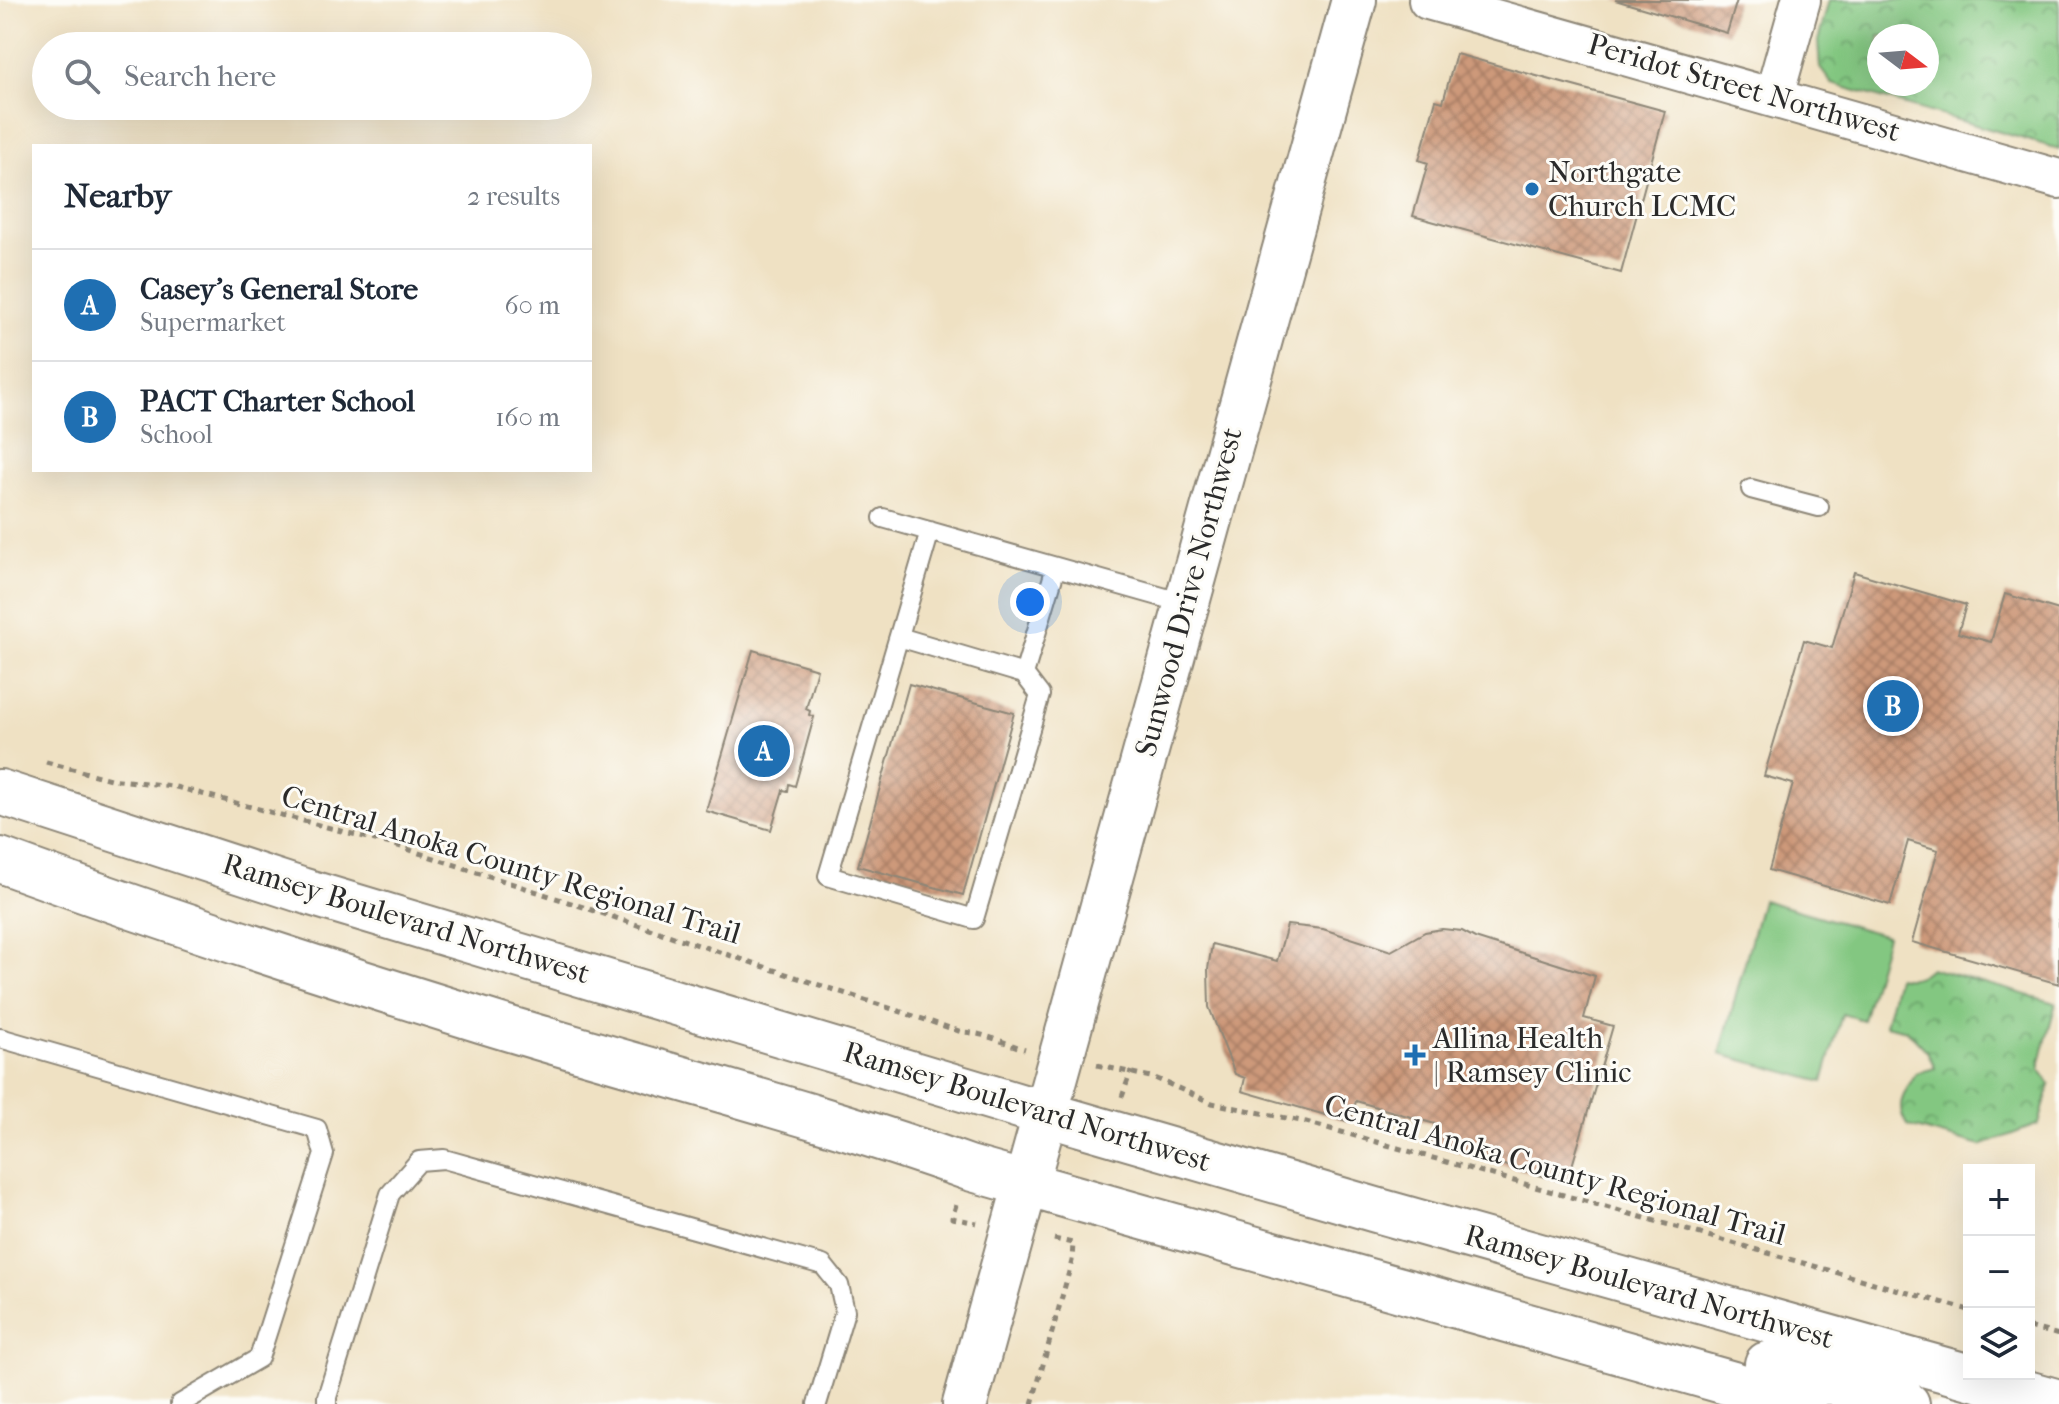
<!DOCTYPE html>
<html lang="en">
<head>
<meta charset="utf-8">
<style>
  body { margin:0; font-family:"IM FELL French Canon",serif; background:#f2f2f3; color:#1f2937 }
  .controls { position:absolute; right:24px; bottom:24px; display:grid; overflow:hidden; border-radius:0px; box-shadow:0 8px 32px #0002 }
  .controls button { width:72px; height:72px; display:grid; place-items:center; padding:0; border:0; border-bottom:2px solid #e0e1e3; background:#fff; color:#1f2937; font:40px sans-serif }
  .compass { position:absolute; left:1867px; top:24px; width:72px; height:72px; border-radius:50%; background:#fff; box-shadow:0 8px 32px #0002; rotate:106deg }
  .you { position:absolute; left:1030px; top:602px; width:28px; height:28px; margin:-20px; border:6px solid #fff; border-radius:50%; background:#1a73e8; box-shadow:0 0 0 12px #1a73e833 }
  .badge { display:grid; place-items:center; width:52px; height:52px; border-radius:50%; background:#1f6fb2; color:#fff; font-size:26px; font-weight:700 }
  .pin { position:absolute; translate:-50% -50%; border:4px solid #fff; box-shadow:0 2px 8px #0006 }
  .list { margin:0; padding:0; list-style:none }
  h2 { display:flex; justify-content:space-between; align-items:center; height:104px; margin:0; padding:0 32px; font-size:34px }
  h2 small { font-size:26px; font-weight:400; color:#747a83 }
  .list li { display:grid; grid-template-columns:52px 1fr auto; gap:24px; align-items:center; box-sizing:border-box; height:112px; padding:0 32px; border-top:2px solid #e0e1e3 }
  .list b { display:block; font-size:30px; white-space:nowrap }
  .list p { margin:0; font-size:26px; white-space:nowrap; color:#747a83 }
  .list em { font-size:26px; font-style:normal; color:#747a83 }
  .icon { flex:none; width:44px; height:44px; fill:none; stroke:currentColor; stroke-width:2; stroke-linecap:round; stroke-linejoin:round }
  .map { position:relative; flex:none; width:2059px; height:1404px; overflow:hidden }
  .search { position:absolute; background:#fff; box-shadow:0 8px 32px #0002; left:32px; top:32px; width:560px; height:88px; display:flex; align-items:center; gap:20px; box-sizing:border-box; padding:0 28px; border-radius:44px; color:#747a83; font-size:30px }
  .panel { position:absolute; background:#fff; box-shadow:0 8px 32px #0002; left:32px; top:144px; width:560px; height:328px; border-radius:0px }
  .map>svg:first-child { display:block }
  .grass { fill:#83c781; stroke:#577956; stroke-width:2 }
  .park { fill:url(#park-crowns); stroke:#577956; stroke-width:2; fill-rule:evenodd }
  .building { fill:url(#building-cross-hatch) }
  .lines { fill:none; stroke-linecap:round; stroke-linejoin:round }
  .service-casing { stroke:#8d8677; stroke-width:22 }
  .minor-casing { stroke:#8d8677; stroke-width:42 }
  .tertiary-casing { stroke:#8d8677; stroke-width:48 }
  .path { stroke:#8d8677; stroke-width:5; stroke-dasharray:6 6; stroke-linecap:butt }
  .service { stroke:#fff; stroke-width:18 }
  .minor { stroke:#fff; stroke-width:38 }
  .tertiary { stroke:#fff; stroke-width:44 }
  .poi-dot { fill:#1f6fb2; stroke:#fdfcf7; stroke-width:3 }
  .labels { text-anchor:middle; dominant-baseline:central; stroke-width:6; stroke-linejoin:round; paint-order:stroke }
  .street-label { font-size:30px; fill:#2b2b2b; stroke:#fdfcf7 }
  .poi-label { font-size:30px; fill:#2b2b2b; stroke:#fdfcf7; text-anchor:start }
</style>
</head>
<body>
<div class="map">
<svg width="2059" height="1404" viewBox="0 0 2059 1404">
  <defs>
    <pattern id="park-crowns" width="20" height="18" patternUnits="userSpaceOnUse" patternTransform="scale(2)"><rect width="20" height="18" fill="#83c781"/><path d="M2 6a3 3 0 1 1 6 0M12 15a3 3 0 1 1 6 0" fill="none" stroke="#6ba26a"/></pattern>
    <pattern id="building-cross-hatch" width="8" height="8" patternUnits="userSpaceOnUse" patternTransform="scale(2)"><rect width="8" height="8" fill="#cd997a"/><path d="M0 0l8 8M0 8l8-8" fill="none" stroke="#a77d64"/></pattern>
  </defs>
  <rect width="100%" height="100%" fill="#fdfcf7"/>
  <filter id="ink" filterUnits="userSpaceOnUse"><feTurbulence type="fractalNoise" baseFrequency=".0125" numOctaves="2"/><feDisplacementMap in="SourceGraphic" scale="16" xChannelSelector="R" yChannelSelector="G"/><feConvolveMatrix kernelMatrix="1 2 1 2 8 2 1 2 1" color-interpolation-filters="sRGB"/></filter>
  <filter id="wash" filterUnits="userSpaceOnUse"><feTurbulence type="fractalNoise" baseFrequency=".006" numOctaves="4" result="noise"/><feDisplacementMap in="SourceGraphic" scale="32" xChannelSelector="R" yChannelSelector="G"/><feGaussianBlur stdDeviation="1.8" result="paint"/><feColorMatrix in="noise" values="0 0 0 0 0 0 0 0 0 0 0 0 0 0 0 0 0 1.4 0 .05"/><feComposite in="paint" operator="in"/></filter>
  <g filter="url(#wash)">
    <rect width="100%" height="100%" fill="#efe1c3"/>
    <path class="grass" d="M 1762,900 L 1887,936 L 1863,1020 L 1842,1014 L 1823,1082 L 1720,1054 Z"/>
    <path class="park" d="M 1829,0 L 2059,0 L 2059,149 L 1832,84 L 1820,68 L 1818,41 ZM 1879,36 L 1927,36 L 1927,84 L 1879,84 Z
      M 1930,968 L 2056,1003 L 2040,1062 L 2040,1070 L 2050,1084 L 2039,1124 L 1981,1146 L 1908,1126 C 1893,1106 1905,1092 1916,1073 L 1935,1068 L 1927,1051 L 1907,1030 L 1885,1025 L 1897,977 C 1911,980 1919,978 1930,968 Z"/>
    <g id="blocks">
      <path class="building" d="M 1615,0 L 1737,0 L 1727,33 Z
        M 1456,54 L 1665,111 L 1621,273 L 1413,216 L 1428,163 L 1419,160 L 1436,100 L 1443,102 Z
        M 1854,572 L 1966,605 L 1958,633 L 1991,642 L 2005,594 L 2059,610 L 2059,984 L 1912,942 L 1938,850 L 1908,841 L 1890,905 L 1769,870 L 1793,784 L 1764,776 L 1804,640 L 1832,648 Z
        M 753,650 L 817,669 L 806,709 L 810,711 L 809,715 L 814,717 L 795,786 L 789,784 L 788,791 L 783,790 L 771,830 L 706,811 Z
        M 909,684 L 1014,713 L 963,895 L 858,866 Z
        M 1287,925 L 1323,929 L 1391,951 L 1425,932 L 1442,929 L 1462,931 L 1475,938 L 1595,976 L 1584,1018 L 1613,1026 L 1567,1183 L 1430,1144 L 1435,1124 L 1356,1101 L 1350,1122 L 1242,1091 L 1245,1078 L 1235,1074 L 1209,1007 L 1208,969 L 1212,944 L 1277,961 Z"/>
    </g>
  </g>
  <g filter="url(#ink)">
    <use href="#blocks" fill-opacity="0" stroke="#8d8677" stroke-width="2"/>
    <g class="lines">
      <defs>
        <path id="service" d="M 1751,489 L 1819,507
          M 883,518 L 1187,604
          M 930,531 L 828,876 L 974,919 L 1040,695 L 1024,674
          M 899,637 L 1024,674 L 1056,567
          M 0,1038 L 317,1129 L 324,1154 L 259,1358 L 180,1404
          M 327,1404 L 327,1397 L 390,1194 L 419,1161 L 444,1159 L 823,1265 L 839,1285 L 845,1311 L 817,1404"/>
        <path id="minor" d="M 1428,0 L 2059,179
          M 1774,96 L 1801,0"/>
        <path id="tertiary" d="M 0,792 L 301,890 L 1046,1114 L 1376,1210 L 2059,1402
          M 0,860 C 155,917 313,968 471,1017 C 637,1069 805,1109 969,1168 L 1804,1404
          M 1767,1364 L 1907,1404
          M 965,1404 L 1354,0"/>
      </defs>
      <use href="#service" class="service-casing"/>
      <use href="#minor" class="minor-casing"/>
      <use href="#tertiary" class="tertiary-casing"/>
      <path class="path" d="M 46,762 L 110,779 L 172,786 L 398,846 L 962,1032 C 985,1033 1003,1043 1025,1049
        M 1097,1065 L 1155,1078 L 1212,1103 L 1306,1122 L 1969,1310
        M 1122,1097 L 1131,1071
        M 956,1205 L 952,1218 L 977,1223
        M 2029,1327 L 2059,1335
        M 1032,1404 L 1072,1261 L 1073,1243 L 1049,1238"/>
      <use href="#service" class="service"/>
      <use href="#minor" class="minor"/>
      <use href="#tertiary" class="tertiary"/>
    </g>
  </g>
  <g class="poi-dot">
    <circle cx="1532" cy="189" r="8"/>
    <path d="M1411 1043h8v8h8v8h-8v8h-8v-8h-8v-8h8z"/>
  </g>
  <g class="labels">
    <g class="street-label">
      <text transform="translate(1744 88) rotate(16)">Peridot Street Northwest</text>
      <text transform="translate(1189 592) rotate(-75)">Sunwood Drive Northwest</text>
      <text transform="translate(511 865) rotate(17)">Central Anoka County Regional Trail</text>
      <text transform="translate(406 919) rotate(17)">Ramsey Boulevard Northwest</text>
      <text transform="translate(1027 1107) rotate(17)">Ramsey Boulevard Northwest</text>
      <text transform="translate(1555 1170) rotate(16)">Central Anoka County Regional Trail</text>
      <text transform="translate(1649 1287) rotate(16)">Ramsey Boulevard Northwest</text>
    </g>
    <g class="poi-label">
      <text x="1548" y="172">Northgate<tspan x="1548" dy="34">Church LCMC</tspan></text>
      <text x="1433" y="1038">Allina Health<tspan x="1433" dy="34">| Ramsey Clinic</tspan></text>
    </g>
  </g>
</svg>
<div class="controls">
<button>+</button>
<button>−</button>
<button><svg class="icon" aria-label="layers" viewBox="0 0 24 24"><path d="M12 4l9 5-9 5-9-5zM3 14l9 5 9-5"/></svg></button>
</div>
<svg class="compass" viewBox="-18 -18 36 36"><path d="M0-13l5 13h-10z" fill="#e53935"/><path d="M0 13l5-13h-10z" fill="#747a83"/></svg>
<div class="you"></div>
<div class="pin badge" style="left:764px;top:751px">A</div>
<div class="pin badge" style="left:1893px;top:706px">B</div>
<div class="search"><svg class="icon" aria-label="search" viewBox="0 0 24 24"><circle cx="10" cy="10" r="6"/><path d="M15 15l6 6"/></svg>Search here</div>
<section class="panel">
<h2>Nearby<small>2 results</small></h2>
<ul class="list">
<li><span class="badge">A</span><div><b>Casey's General Store</b><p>Supermarket</p></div><em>60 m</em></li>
<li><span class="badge">B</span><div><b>PACT Charter School</b><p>School</p></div><em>160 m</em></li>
</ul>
</section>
</div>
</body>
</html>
